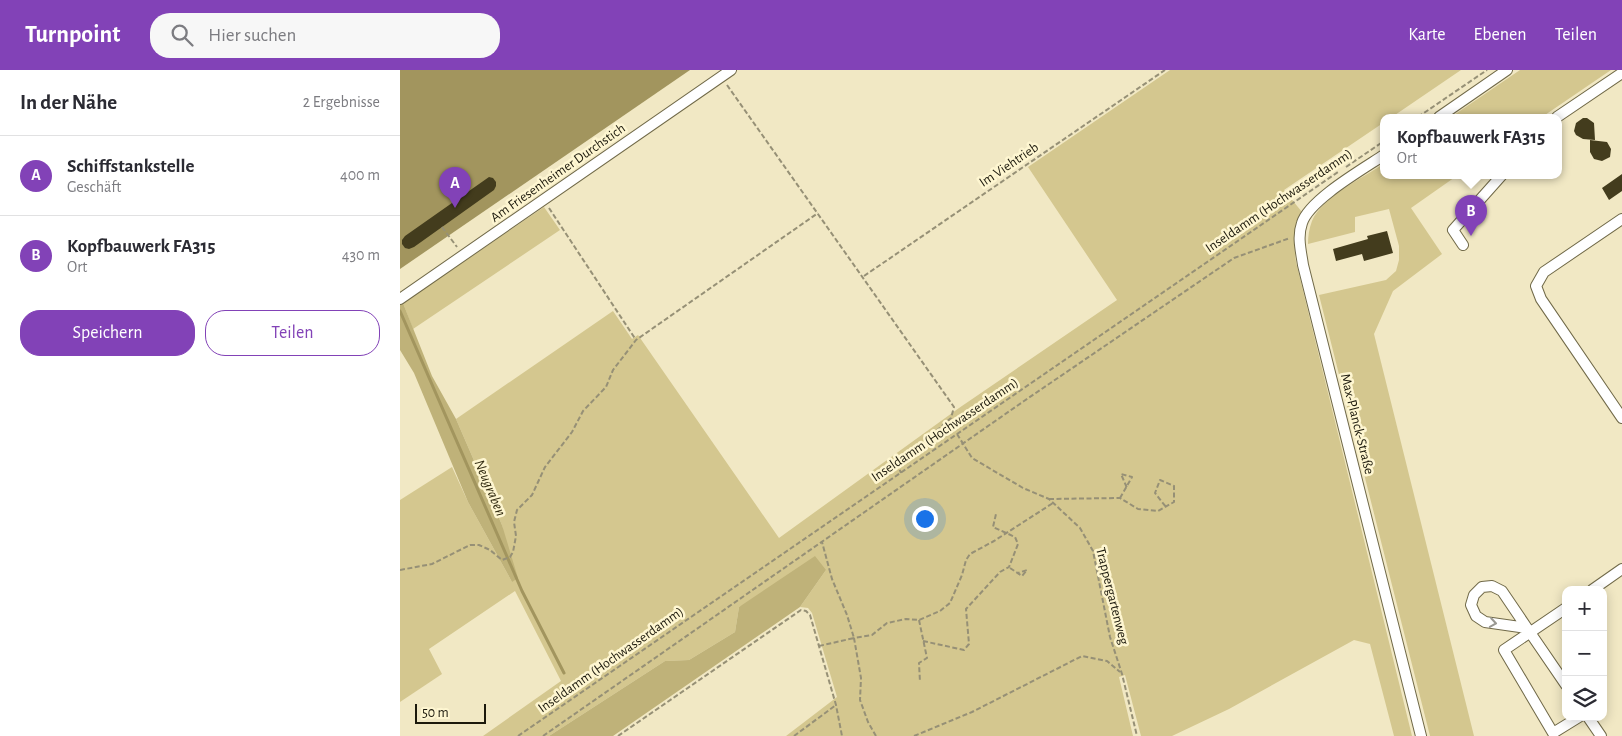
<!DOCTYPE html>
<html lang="de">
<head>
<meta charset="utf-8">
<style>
  body { margin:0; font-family:"Alegreya Sans",sans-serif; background:#f7f7f7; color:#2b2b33 }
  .controls { position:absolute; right:15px; bottom:15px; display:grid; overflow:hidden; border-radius:10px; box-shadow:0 2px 12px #0003 }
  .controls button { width:45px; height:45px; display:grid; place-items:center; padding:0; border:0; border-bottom:1px solid #e1e1e2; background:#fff; color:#2b2b33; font:25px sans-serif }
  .scale { position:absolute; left:15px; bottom:12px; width:71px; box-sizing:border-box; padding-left:5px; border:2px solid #1c190c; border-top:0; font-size:14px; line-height:18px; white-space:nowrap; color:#1c190c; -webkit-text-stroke:4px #fef6d1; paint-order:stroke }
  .you { position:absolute; left:524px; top:448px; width:18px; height:18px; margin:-12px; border:4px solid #fff; border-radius:50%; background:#1a73e8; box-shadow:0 0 0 8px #1a73e833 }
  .badge { display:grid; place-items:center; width:32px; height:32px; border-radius:50%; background:#8242b7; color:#fff; font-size:16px; font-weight:700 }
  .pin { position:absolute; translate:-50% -41px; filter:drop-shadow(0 1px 2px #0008) }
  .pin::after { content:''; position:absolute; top:26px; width:18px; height:15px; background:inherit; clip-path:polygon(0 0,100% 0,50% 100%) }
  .popup { position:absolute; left:980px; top:44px; width:182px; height:65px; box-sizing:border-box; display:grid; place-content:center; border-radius:10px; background:#fff; filter:drop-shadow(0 1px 4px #0005); font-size:16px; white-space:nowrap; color:#7c7c81 }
  .popup b { font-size:19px; color:#2b2b33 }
  .popup::after { content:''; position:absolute; left:50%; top:100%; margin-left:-10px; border:10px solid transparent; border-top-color:#fff }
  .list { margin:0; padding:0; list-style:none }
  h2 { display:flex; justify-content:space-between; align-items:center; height:65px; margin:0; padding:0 20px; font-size:21px }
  h2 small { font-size:16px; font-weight:400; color:#7c7c81 }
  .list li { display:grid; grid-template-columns:32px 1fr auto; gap:15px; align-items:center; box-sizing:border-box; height:80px; padding:0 20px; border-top:1px solid #e1e1e2 }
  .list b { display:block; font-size:19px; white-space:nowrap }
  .list p { margin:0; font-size:16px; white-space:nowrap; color:#7c7c81 }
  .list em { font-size:16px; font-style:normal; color:#7c7c81 }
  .actions { display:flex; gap:10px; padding:15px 20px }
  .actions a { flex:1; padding:11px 0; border:1px solid #8242b7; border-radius:20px; text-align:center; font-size:18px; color:#8242b7 }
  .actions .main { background:#8242b7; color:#fff }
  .icon { flex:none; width:28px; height:28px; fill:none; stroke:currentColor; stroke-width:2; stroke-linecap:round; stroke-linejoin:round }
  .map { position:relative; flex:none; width:1222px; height:666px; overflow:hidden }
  header { display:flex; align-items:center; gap:30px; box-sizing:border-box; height:70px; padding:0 25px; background:#8242b7; color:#fff }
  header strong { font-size:24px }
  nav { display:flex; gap:28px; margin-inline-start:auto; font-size:18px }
  .search { width:350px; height:45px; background:#f7f7f7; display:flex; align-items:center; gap:12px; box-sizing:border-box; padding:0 18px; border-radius:20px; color:#7c7c81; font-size:19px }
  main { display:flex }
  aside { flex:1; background:#fff }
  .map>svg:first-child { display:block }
  .green { fill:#d4c78f }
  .forest { fill:#bfb279 }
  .water { fill:#a2955e }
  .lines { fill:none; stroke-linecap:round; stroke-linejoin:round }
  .stream { stroke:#a2955e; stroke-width:3 }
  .building { fill:#433c1d }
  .minor-casing { stroke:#706948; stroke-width:12 }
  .path { stroke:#969076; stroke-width:2; stroke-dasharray:5 2.5; stroke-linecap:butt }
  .minor { stroke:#fff; stroke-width:10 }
  .oneway { stroke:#999892 }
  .labels { text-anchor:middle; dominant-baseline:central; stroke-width:5; stroke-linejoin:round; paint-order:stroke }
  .street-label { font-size:14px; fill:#1c190c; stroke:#fef6d1 }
  .water-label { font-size:15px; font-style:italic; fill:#322b11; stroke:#fef6d1 }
</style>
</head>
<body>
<header>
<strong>Turnpoint</strong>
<div class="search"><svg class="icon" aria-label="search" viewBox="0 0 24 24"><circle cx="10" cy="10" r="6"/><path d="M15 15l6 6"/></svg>Hier suchen</div>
<nav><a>Karte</a><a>Ebenen</a><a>Teilen</a></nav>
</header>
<main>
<aside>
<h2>In der Nähe<small>2 Ergebnisse</small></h2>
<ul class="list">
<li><span class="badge">A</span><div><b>Schiffstankstelle</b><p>Geschäft</p></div><em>400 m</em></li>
<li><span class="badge">B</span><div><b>Kopfbauwerk FA315</b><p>Ort</p></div><em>430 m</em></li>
</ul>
<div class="actions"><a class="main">Speichern</a><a>Teilen</a></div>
</aside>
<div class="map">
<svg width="1222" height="666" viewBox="0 0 1222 666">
  <rect width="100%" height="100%" fill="#f1e8c4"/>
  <path class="green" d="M 770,0 L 1061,0 L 992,47 L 984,47 L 983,53 L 884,120 L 902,142 C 895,162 893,172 896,192 L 1012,666 L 994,666 L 970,574 L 954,570 L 829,639 L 772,666 L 741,666 L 725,605 L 719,607 L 733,666 L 386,666 L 437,627 L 412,543 L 408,538 L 400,537 L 426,500 L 339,537 L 335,562 L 289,590 L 265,591 L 149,666 L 83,666 L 161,611 L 115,521 L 29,579 L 42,604 L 0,632 L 0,430 L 52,397 L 68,432 L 112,512 L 102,455 L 56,349 L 213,241 L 232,269 L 238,265 L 379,468 L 559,338 L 717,230 L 628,97 Z
    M 1120,0 L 1211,0 L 1142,47 L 1051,47 Z
    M 983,94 L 984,105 L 1058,105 L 1011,138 L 1042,184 L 993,221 L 974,264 L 1074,666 L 1030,666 L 919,225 L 986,210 L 996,201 L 999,190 L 999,176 L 989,139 L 955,147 L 955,162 L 908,174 C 908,166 909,159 912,151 C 922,127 963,108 983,94 Z
    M 144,137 L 160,160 L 13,259 L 3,233 Z"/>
  <path class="forest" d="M 3,233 L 32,306 L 56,349 L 102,455 L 118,508 L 112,512 L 68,432 L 14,303 L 0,280 L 0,235 Z
    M 415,486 L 426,500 L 400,537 L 213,666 L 149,666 L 265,591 L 289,590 L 335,562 L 339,537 Z"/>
  <path class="water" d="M 0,0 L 290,0 L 0,199 Z"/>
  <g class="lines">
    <path class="stream" d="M 0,241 L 122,521 L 164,603"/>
  </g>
  <path class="building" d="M 1183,48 L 1187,48 L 1194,53 L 1195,70 L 1183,69 L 1176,65 L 1174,61 L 1176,53 Z
    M 1190,70 L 1207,72 L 1211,79 L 1210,87 L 1202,91 L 1194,89 L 1190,82 Z
    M 1222,104 L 1222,121 L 1209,130 L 1202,118 Z
    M 89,107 L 93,108 L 96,112 L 96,116 L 94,120 L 14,177 L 9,179 L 5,178 L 2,174 L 2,170 L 5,166 Z
    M 987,161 L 993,183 L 964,191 L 962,184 L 936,191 L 933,179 L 968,169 L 967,166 Z"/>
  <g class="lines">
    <defs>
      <path id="minor" d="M 1039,47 L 1107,0
        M 1157,47 L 1222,3
        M 984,85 C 963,99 909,130 902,153 C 897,167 901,181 903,195 L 1021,666
        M 1222,149 L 1144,202 L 1136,216 L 1141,229 L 1222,348
        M 1063,175 L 1053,160 L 1102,105
        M 0,229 L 331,0
        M 1192,520 L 1222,499
        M 1166,538 L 1104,580 L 1153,663 L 1179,647
        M 1127,558 L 1085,552 L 1076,546 L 1071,535 L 1074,525 L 1082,517 L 1092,516 L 1102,521 L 1127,558 L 1166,615
        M 1188,647 L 1201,666"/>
    </defs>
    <use href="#minor" class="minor-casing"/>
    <path class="path" d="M 327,15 L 554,337 L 551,348 L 503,390 L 499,398 L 501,403
      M 1018,47 L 1087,0
      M 946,97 L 984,71
      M 149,138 L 236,270
      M 42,157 L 57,177
      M 464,206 L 765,0
      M 557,364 L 572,388 L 623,418 L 649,429 L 680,458 L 693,481 L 710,567 L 722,604 L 737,666
      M 720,428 L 732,407 L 721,404 L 727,418
      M 649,429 L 720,428 L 738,439 L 758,441 L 774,432 L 774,416 L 760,410 L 755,423 L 766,437
      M 610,498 L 622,506 L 627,500 L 618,503
      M 0,500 L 32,494 L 70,475 L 79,475 L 90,480 L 102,490 L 110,487 L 113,482 L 116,466 L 114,452 L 117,440 L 132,425 L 145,397 L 172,362 L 183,341 L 206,317 L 213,300 L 236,270 L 418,143
      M 519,550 L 527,588 L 519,593 L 520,612
      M 523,571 L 564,580 L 569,574 L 566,539 L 600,502 L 609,497 L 618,474 L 615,467 L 593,457 L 596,444
      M 419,576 L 454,568 L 447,545 L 432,509 L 422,472
      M 118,666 L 938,102
      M 143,666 L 624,331 L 834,188 L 890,168
      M 218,666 L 401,540 L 406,541 L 410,545 L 436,635 L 442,666
      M 394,666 L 436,635
      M 476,666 L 468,652 L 460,630 L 461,608 L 454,568 L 472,565 L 487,553 L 506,549 L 519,550 L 540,541 L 550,533 L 562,505 L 566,490 L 570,484 L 594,471 L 653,433
      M 514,666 L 572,642 L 682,586 L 707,591 L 720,602"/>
    <use href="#minor" class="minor"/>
  </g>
  <defs><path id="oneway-chevron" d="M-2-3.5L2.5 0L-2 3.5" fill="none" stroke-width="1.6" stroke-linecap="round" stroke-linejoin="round" transform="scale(1.25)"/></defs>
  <use class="oneway" href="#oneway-chevron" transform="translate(1093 553) rotate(9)"/>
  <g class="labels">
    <g class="street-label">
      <text transform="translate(609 95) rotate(-34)">Im Viehtrieb</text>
      <text transform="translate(158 103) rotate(-35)">Am Friesenheimer Durchstich</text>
      <text transform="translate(879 131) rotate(-34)">Inseldamm (Hochwasserdamm)</text>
      <text transform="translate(957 354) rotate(76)">Max-Planck-Straße</text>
      <text transform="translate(545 360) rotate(-34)">Inseldamm (Hochwasserdamm)</text>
      <text transform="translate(712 526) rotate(76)">Trappergartenweg</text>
      <text transform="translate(211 590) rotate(-35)">Inseldamm (Hochwasserdamm)</text>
    </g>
    <g class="water-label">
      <text transform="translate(90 418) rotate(67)">Neugraben</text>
    </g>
  </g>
</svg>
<div class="controls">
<button>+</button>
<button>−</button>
<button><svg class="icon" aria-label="layers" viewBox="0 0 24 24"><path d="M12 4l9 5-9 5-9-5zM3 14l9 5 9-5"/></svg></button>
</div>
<div class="scale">50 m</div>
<div class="you"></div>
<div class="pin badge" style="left:55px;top:138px">A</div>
<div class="pin badge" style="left:1071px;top:166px">B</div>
<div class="popup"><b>Kopfbauwerk FA315</b>Ort</div>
</div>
</main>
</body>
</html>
